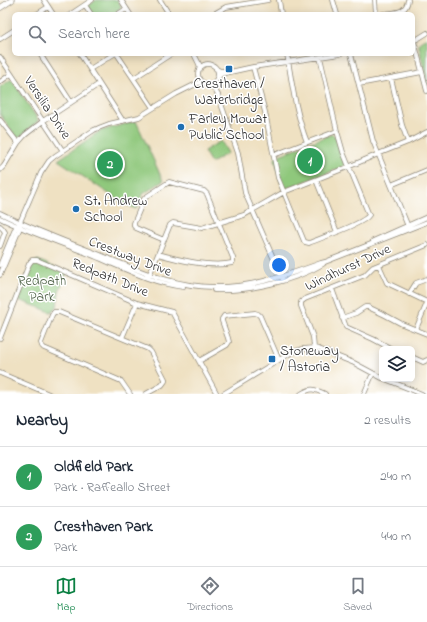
<!DOCTYPE html>
<html lang="en">
<head>
<meta charset="utf-8">
<style>
  body { margin:0; font-family:"Indie Flower",sans-serif; background:#f2f2f3; color:#1f2937 }
  .controls { position:absolute; right:12px; bottom:12px; display:grid; overflow:hidden; border-radius:6px; box-shadow:0 2px 10px #0003 }
  .controls button { width:36px; height:36px; display:grid; place-items:center; padding:0; border:0; border-bottom:1px solid #e0e1e3; background:#fff; color:#1f2937; font:20px sans-serif }
  .you { position:absolute; left:279px; top:265px; width:14px; height:14px; margin:-10px; border:3px solid #fff; border-radius:50%; background:#1a73e8; box-shadow:0 0 0 6px #1a73e833 }
  .badge { display:grid; place-items:center; width:26px; height:26px; border-radius:50%; background:#0b8043; color:#fff; font-size:13px; font-weight:700 }
  .pin { position:absolute; translate:-50% -50%; border:2px solid #fff; box-shadow:0 1px 4px #0006 }
  .list { margin:0; padding:0; list-style:none }
  h2 { display:flex; justify-content:space-between; align-items:center; height:52px; margin:0; padding:0 16px; font-size:17px }
  h2 small { font-size:13px; font-weight:400; color:#747a83 }
  .list li { display:grid; grid-template-columns:26px 1fr auto; gap:12px; align-items:center; box-sizing:border-box; height:60px; padding:0 16px; border-top:1px solid #e0e1e3 }
  .list b { display:block; font-size:15px; white-space:nowrap }
  .list p { margin:0; font-size:13px; white-space:nowrap; color:#747a83 }
  .list em { font-size:13px; font-style:normal; color:#747a83 }
  .icon { flex:none; width:22px; height:22px; fill:none; stroke:currentColor; stroke-width:2; stroke-linecap:round; stroke-linejoin:round }
  .map { position:relative; flex:none; width:427px; height:394px; overflow:hidden }
  .search { position:absolute; background:#fff; box-shadow:0 2px 10px #0003; left:12px; right:12px; top:12px; height:44px; display:flex; align-items:center; gap:10px; box-sizing:border-box; padding:0 14px; border-radius:6px; color:#747a83; font-size:15px }
  .sheet { height:172px; background:#fff }
  nav { display:flex; justify-content:space-around; align-items:center; box-sizing:border-box; height:56px; border-top:1px solid #e0e1e3; background:#fff; font-size:11px; color:#747a83 }
  nav a { display:grid; justify-items:center; gap:2px }
  nav .on { color:#0b8043 }
  .map>svg:first-child { display:block }
  .green { fill:#8fc87c; stroke:#5d7a54 }
  .lines { fill:none; stroke-linecap:round; stroke-linejoin:round }
  .minor-casing { stroke:#8d8676; stroke-width:5.5 }
  .major-casing { stroke:#8d8676; stroke-width:6 }
  .minor { stroke:#fff; stroke-width:4 }
  .major { stroke:#fff; stroke-width:5 }
  .poi-dot { fill:#1f6fb2; stroke:#fff; stroke-width:1.5 }
  .labels { text-anchor:middle; dominant-baseline:central; stroke-width:3; stroke-linejoin:round; paint-order:stroke }
  .poi-label { font-size:14px; fill:#2b2b2b; stroke:#fff; text-anchor:start }
  .street-label { font-size:14px; fill:#2b2b2b; stroke:#fff }
  .park-label { font-size:14px; fill:#4e6247; stroke:#fff }
</style>
</head>
<body>
<div class="map">
<svg width="427" height="394" viewBox="0 0 427 394">
  <rect width="100%" height="100%" fill="#fff"/>
  <filter id="ink" filterUnits="userSpaceOnUse"><feTurbulence type="fractalNoise" baseFrequency=".025" numOctaves="2"/><feDisplacementMap in="SourceGraphic" scale="8" xChannelSelector="R" yChannelSelector="G"/><feConvolveMatrix kernelMatrix="1 2 1 2 8 2 1 2 1" color-interpolation-filters="sRGB"/></filter>
  <filter id="wash" filterUnits="userSpaceOnUse"><feTurbulence type="fractalNoise" baseFrequency=".012" numOctaves="4" result="noise"/><feDisplacementMap in="SourceGraphic" scale="16" xChannelSelector="R" yChannelSelector="G"/><feGaussianBlur stdDeviation="0.9" result="paint"/><feColorMatrix in="noise" values="0 0 0 0 0 0 0 0 0 0 0 0 0 0 0 0 0 1.4 0 .05"/><feComposite in="paint" operator="in"/></filter>
  <g filter="url(#wash)">
    <rect width="100%" height="100%" fill="#efe1c2"/>
    <path class="green" d="M 96,0 L 118,0 L 121,7 C 114,17 104,14 93,14 L 88,6 Z
      M 427,37 L 427,84 L 419,46 L 419,43 Z
      M 10,80 L 12,80 L 37,118 L 38,121 L 20,137 L 16,137 L 0,114 L 0,87 Z
      M 136,121 L 163,181 L 143,194 L 136,209 L 123,203 L 58,160 L 100,131 Z
      M 332,134 L 336,137 L 344,162 L 344,165 L 343,167 L 287,188 L 282,186 L 275,159 L 277,156 Z
      M 221,141 L 228,153 L 211,163 L 204,151 Z
      M 38,260 L 67,273 L 59,291 L 57,307 L 51,312 L 19,300 L 33,263 Z"/>
  </g>
  <g filter="url(#ink)">
    <g class="lines">
      <defs>
        <path id="minor" d="M 44,0 L 53,14
          M 121,0 L 130,14
          M 160,0 L 169,14
          M 279,0 L 281,14
          M 333,0 L 337,14
          M 375,0 L 376,14
          M 85,5 L 91,14
          M 37,14 L 48,7
          M 71,14 L 92,0
          M 118,14 L 126,9
          M 214,14 L 226,7 L 268,0
          M 383,14 C 395,12 406,14 408,0
          M 0,39 L 14,30
          M 413,41 L 419,38 L 427,33
          M 414,41 L 427,91
          M 40,54 L 71,102
          M 80,54 L 123,121
          M 117,54 L 153,108
          M 194,54 L 199,64 L 200,69
          M 287,54 C 292,84 296,114 307,142
          M 351,54 L 370,129 L 373,141 L 409,229
          M 0,57 L 63,151
          M198 74a10 10 0 1 1 20 0a10 10 0 1 1-20 0Z
          M 253,67 L 265,112 L 278,178 L 304,241 L 305,242 L 309,243 C 320,238 364,224 369,215 L 343,152 L 337,131 L 320,57
          M 90,69 L 114,54
          M 216,69 L 221,71 L 230,71
          M 134,78 L 171,54
          M 217,78 L 221,74 L 253,67 L 340,54
          M 391,78 L 402,125 L 408,142
          M 0,82 L 11,74
          M 210,84 L 213,87 L 218,95 L 238,153 L 245,193 L 282,278
          M 359,84 L 422,72
          M 0,120 L 18,143
          M 274,155 L 337,131
          M 0,170 L 4,166 L 18,143 L 25,135 L 43,121 L 99,84
          M 316,180 L 337,232
          M 391,185 L 427,170
          M 0,213 C 30,228 61,240 93,252 C 133,268 174,288 218,287 C 253,287 288,275 321,263 L 325,262 L 427,222
          M 0,218 C 30,233 63,243 94,256 C 123,268 152,283 183,287
          M 0,226 L 3,229 L 5,232 L 0,246
          M 373,241 L 427,217
          M 158,254 C 179,260 210,268 232,263 L 233,261 L 233,258 L 207,194 L 204,191 L 169,182 L 146,197 L 144,199 L 134,223 L 134,226 L 136,228 L 164,240
          M 0,265 L 15,229 L 20,222 L 41,173 L 49,161 L 55,156 L 94,130 L 101,127 L 109,124 L 139,117 L 176,94 L 198,83 L 204,83
          M 379,265 L 387,283 L 427,302
          M 0,275 L 19,230 L 20,225
          M 149,276 L 170,225 L 173,223 L 202,228 L 205,227 L 244,215 L 284,192 L 348,167 L 383,152 L 408,142 L 427,132
          M 332,289 L 346,327 L 373,339 L 392,349
          M 214,290 C 247,292 295,281 323,264
          M 409,294 L 416,283 L 427,279
          M 342,318 L 356,313 L 365,307 L 368,307 L 385,315 L 402,324 L 427,334
          M 416,329 L 427,303
          M 0,338 L 29,264 L 32,260 L 37,260 L 137,303 L 172,312 L 217,394
          M 122,338 L 137,303
          M 314,348 L 313,337 L 301,306 L 301,302 L 305,299 L 365,275 L 373,267 L 427,245
          M 412,357 L 423,362 L 427,360
          M 199,361 L 227,345 L 229,342 L 228,338 L 222,321 L 222,319 L 224,316 L 255,313 L 258,314 L 260,316 L 279,360
          M 0,373 L 49,394
          M 385,379 L 422,394
          M 130,394 L 121,381 L 44,348 L 42,346 L 41,343 L 52,315 L 54,312 L 59,312 L 148,349 L 151,352 L 165,379 L 165,381 L 162,385 L 146,394
          M 223,394 L 289,354 L 296,351 L 303,349 L 314,348 L 319,349 L 354,363 L 382,378
          M 301,394 C 312,387 314,389 325,394
          M 364,394 L 373,373"/>
        <path id="major" d="M 0,8 L 12,0"/>
      </defs>
      <use href="#minor" class="minor-casing"/>
      <use href="#major" class="major-casing"/>
      <use href="#minor" class="minor"/>
      <use href="#major" class="major"/>
    </g>
  </g>
  <g class="poi-dot">
    <rect x="225" y="65" width="8" height="8" rx="2"/>
    <circle cx="181" cy="127" r="4"/>
    <circle cx="76" cy="209" r="4"/>
    <rect x="268" y="355" width="8" height="8" rx="2"/>
  </g>
  <g class="labels">
    <g class="poi-label">
      <text x="229" y="84" text-anchor="middle">Cresthaven /<tspan x="229" dy="16">Waterbridge</tspan></text>
      <text x="189" y="119">Farley Mowat<tspan x="189" dy="16">Public School</tspan></text>
      <text x="84" y="201">St. Andrew<tspan x="84" dy="16">School</tspan></text>
      <text x="280" y="351">Stoneway<tspan x="280" dy="16">/ Astoria</tspan></text>
    </g>
    <g class="street-label">
      <text transform="translate(47 108) rotate(56)">Versilia Drive</text>
      <text transform="translate(130 257) rotate(21)">Crestway Drive</text>
      <text transform="translate(348 268) rotate(-25)">Windhurst Drive</text>
      <text transform="translate(110 278) rotate(22)">Redpath Drive</text>
    </g>
    <g class="park-label">
      <text x="42" y="281">Redpath<tspan x="42" dy="16">Park</tspan></text>
    </g>
  </g>
</svg>
<div class="controls">
<button><svg class="icon" aria-label="layers" viewBox="0 0 24 24"><path d="M12 4l9 5-9 5-9-5zM3 14l9 5 9-5"/></svg></button>
</div>
<div class="you"></div>
<div class="pin badge" style="left:310px;top:161px;background:#2e9e5b">1</div>
<div class="pin badge" style="left:110px;top:164px;background:#2e9e5b">2</div>
<div class="search"><svg class="icon" aria-label="search" viewBox="0 0 24 24"><circle cx="10" cy="10" r="6"/><path d="M15 15l6 6"/></svg>Search here</div>
</div>
<section class="sheet">
<h2>Nearby<small>2 results</small></h2>
<ul class="list">
<li><span class="badge" style="background:#2e9e5b">1</span><div><b>Oldfield Park</b><p>Park · Raffeallo Street</p></div><em>240 m</em></li>
<li><span class="badge" style="background:#2e9e5b">2</span><div><b>Cresthaven Park</b><p>Park</p></div><em>440 m</em></li>
</ul>
</section>
<nav>
<a class="on"><svg class="icon" aria-label="map" viewBox="0 0 24 24"><path d="M3 6l6-2 6 2 6-2v14l-6 2-6-2-6 2zM9 4v14M15 6v14"/></svg>Map</a>
<a><svg class="icon" aria-label="directions" viewBox="0 0 24 24"><path d="M12 3l9 9-9 9-9-9zM9 14v-3h6M13 9l2 2-2 2"/></svg>Directions</a>
<a><svg class="icon" aria-label="saved" viewBox="0 0 24 24"><path d="M7 4h10v16l-5-4-5 4z"/></svg>Saved</a>
</nav>
</body>
</html>
